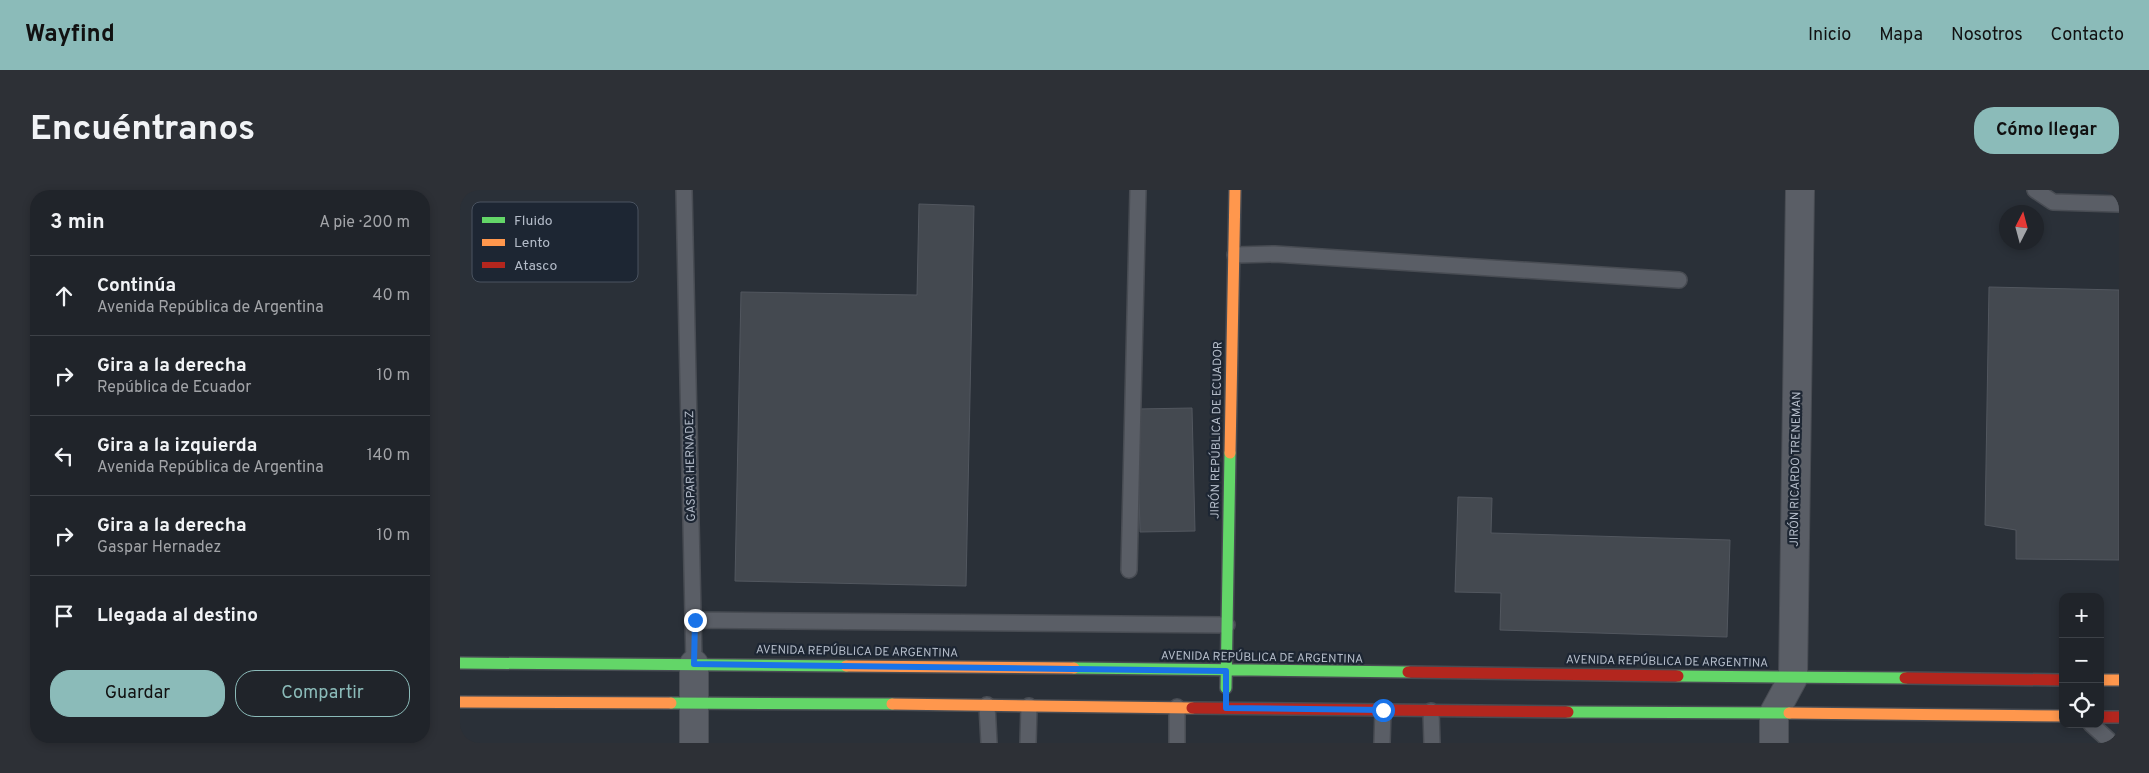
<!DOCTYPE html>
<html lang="es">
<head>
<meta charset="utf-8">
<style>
  body { margin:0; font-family:Overpass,sans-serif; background:#2d3036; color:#f1f3f6 }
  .controls { position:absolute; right:15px; bottom:15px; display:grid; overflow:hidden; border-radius:10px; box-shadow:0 2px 8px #0003 }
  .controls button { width:45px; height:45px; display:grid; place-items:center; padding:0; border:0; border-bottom:1px solid #3d4147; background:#20242a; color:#f1f3f6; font:25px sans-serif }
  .compass { position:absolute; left:1539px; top:15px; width:45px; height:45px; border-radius:50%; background:#20242a; box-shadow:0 2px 8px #0003; rotate:6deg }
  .stop { position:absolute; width:15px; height:15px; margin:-11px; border:4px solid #1a73e8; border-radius:50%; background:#fff }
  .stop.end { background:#1a73e8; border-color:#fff; box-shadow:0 1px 5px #0008 }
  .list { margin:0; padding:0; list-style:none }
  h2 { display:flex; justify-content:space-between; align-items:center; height:65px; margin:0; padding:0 20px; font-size:21px }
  h2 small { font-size:16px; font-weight:400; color:#a2a4a8 }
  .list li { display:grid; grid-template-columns:32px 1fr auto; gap:15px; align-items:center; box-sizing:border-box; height:80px; padding:0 20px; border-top:1px solid #3d4147 }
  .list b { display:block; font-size:19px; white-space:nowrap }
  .list p { margin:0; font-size:16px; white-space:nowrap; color:#a2a4a8 }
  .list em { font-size:16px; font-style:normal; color:#a2a4a8 }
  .actions { display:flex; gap:10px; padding:15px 20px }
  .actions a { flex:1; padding:11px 0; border:1px solid #8bbbb9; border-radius:20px; text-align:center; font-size:18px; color:#8bbbb9 }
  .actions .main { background:#8bbbb9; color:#111 }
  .icon { flex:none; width:28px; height:28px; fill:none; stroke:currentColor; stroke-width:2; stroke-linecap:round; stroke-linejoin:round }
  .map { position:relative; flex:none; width:1659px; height:553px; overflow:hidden; border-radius:20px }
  header { display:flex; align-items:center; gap:30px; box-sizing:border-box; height:70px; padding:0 25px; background:#8bbbb9; color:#111 }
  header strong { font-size:24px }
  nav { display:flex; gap:28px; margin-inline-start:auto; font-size:18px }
  .intro { display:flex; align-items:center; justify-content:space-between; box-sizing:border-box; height:120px; padding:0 30px }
  h1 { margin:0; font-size:35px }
  .button { padding:12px 22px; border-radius:20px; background:#8bbbb9; color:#111; font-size:18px; font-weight:700 }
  main { display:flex; gap:30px; padding:0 30px }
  aside { flex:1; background:#20242a; border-radius:20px; box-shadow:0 2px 8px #0003 }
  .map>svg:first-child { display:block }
  .building { fill:#444950; stroke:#52575f }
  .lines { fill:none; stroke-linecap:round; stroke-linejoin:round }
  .lane-casing { stroke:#484c53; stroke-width:18 }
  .street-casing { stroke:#484c53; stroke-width:30 }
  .fast-casing { stroke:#484c53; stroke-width:14 }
  .slow-casing { stroke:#484c53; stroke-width:14 }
  .jam-casing { stroke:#484c53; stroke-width:14 }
  .lane { stroke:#5a5e66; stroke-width:15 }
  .street { stroke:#5a5e66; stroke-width:28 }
  .fast { stroke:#63d668; stroke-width:11 }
  .slow { stroke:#ff974d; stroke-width:11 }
  .jam { stroke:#b3261e; stroke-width:11 }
  .route { stroke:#1a73e8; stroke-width:6 }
  .labels { text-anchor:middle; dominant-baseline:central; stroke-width:4.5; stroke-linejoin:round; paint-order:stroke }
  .street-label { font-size:12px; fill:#b4bcc9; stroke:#1d2633 }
  .key { fill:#1d2633; stroke:#4a5360; stroke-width:1 }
  .key-label { font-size:14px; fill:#b4bcc9 }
</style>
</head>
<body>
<header>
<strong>Wayfind</strong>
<nav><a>Inicio</a><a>Mapa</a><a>Nosotros</a><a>Contacto</a></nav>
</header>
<div class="intro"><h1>Encuéntranos</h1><a class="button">Cómo llegar</a></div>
<main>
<aside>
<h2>3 min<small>A pie · 200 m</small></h2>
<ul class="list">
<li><svg class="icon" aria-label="ahead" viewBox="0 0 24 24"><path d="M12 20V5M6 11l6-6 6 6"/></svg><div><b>Continúa</b><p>Avenida República de Argentina</p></div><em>40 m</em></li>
<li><svg class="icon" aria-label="right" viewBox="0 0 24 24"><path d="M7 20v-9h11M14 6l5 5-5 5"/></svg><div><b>Gira a la derecha</b><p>República de Ecuador</p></div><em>10 m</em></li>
<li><svg class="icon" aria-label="left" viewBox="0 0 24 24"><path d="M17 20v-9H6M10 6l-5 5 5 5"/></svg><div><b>Gira a la izquierda</b><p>Avenida República de Argentina</p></div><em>140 m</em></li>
<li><svg class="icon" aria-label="right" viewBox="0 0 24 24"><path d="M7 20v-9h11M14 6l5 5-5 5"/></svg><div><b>Gira a la derecha</b><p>Gaspar Hernadez</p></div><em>10 m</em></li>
<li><svg class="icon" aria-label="arrive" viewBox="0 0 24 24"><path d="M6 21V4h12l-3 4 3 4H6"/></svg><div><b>Llegada al destino</b></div></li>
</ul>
<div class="actions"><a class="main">Guardar</a><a>Compartir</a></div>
</aside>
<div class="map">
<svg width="1659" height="553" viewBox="0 0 1659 553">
  <rect width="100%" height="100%" fill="#2a3038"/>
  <path class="building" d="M 459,14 L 514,16 L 506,396 L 275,391 L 281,102 L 457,105 Z
    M 1529,97 L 1659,100 L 1659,370 L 1556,369 L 1556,340 L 1525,335 Z
    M 732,218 L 735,341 L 680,342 L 677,219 Z
    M 998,307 L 1032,308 L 1031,343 L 1270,350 L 1267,447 L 1040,440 L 1041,403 L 995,402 Z"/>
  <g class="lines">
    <defs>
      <path id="lane" d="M 224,0 L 234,474
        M 1575,0 L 1593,12 L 1659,14
        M 775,65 L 815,64 L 1219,90
        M 669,380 L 678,0
        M 235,430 L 767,435
        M 527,515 L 529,553
        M 717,517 L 717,553
        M 971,521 L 972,553
        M 1631,534 L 1652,553
        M 568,553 L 569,516
        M 922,553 L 923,520"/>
      <path id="street" d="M 234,553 L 234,474
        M 1314,553 L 1314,523 L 1333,488 L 1340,0"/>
      <path id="fast" d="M 0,473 L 386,476
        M 614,478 L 948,482
        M 1218,486 L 1445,488
        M 766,498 L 770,263
        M 211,513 L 432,514
        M 1108,522 L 1329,523"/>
      <path id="slow" d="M 770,263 L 775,0
        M 386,476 L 614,478
        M 1640,490 L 1659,490
        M 0,512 L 211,513
        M 432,514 L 732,518
        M 1329,523 L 1603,526"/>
      <path id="jam" d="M 948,482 L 1218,486
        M 1445,488 L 1603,490
        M 732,518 L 1108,522
        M 1640,527 L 1659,527"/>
    </defs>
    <use href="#lane" class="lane-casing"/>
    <use href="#street" class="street-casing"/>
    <use href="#fast" class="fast-casing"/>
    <use href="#slow" class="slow-casing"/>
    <use href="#jam" class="jam-casing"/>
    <use href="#lane" class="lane"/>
    <use href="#street" class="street"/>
    <use href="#fast" class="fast"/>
    <use href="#slow" class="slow"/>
    <use href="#jam" class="jam"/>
  </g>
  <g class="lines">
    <path class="route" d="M 235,430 L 234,474 L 766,481 L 766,518 L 923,520"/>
  </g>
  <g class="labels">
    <g class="street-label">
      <text transform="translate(757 240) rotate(-89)">JIRÓN REPÚBLICA DE ECUADOR</text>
      <text transform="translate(231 276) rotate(-91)">GASPAR HERNADEZ</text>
      <text transform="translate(1336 279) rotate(-89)">JIRÓN RICARDO TRENEMAN</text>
      <text transform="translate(397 462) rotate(1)">AVENIDA REPÚBLICA DE ARGENTINA</text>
      <text transform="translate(802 468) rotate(1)">AVENIDA REPÚBLICA DE ARGENTINA</text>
      <text transform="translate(1207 472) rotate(1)">AVENIDA REPÚBLICA DE ARGENTINA</text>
    </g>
  </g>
  <rect x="12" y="12" width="166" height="80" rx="8" class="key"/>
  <rect x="22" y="27" width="23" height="6" fill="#63d668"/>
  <rect x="22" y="49" width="23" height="7" fill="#ff974d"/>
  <rect x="22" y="72" width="23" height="6" fill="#b3261e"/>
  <g class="key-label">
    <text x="54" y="35">Fluido</text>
    <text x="54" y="57">Lento</text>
    <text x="54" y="80">Atasco</text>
  </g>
</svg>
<div class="controls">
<button>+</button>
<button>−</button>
<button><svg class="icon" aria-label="locate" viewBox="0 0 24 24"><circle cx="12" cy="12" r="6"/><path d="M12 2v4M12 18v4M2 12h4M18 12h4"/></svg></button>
</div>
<svg class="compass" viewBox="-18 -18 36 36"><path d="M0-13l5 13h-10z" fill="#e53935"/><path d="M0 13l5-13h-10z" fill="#a2a4a8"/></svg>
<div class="stop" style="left:923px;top:520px"></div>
<div class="stop end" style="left:235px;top:430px"></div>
</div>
</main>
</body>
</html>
